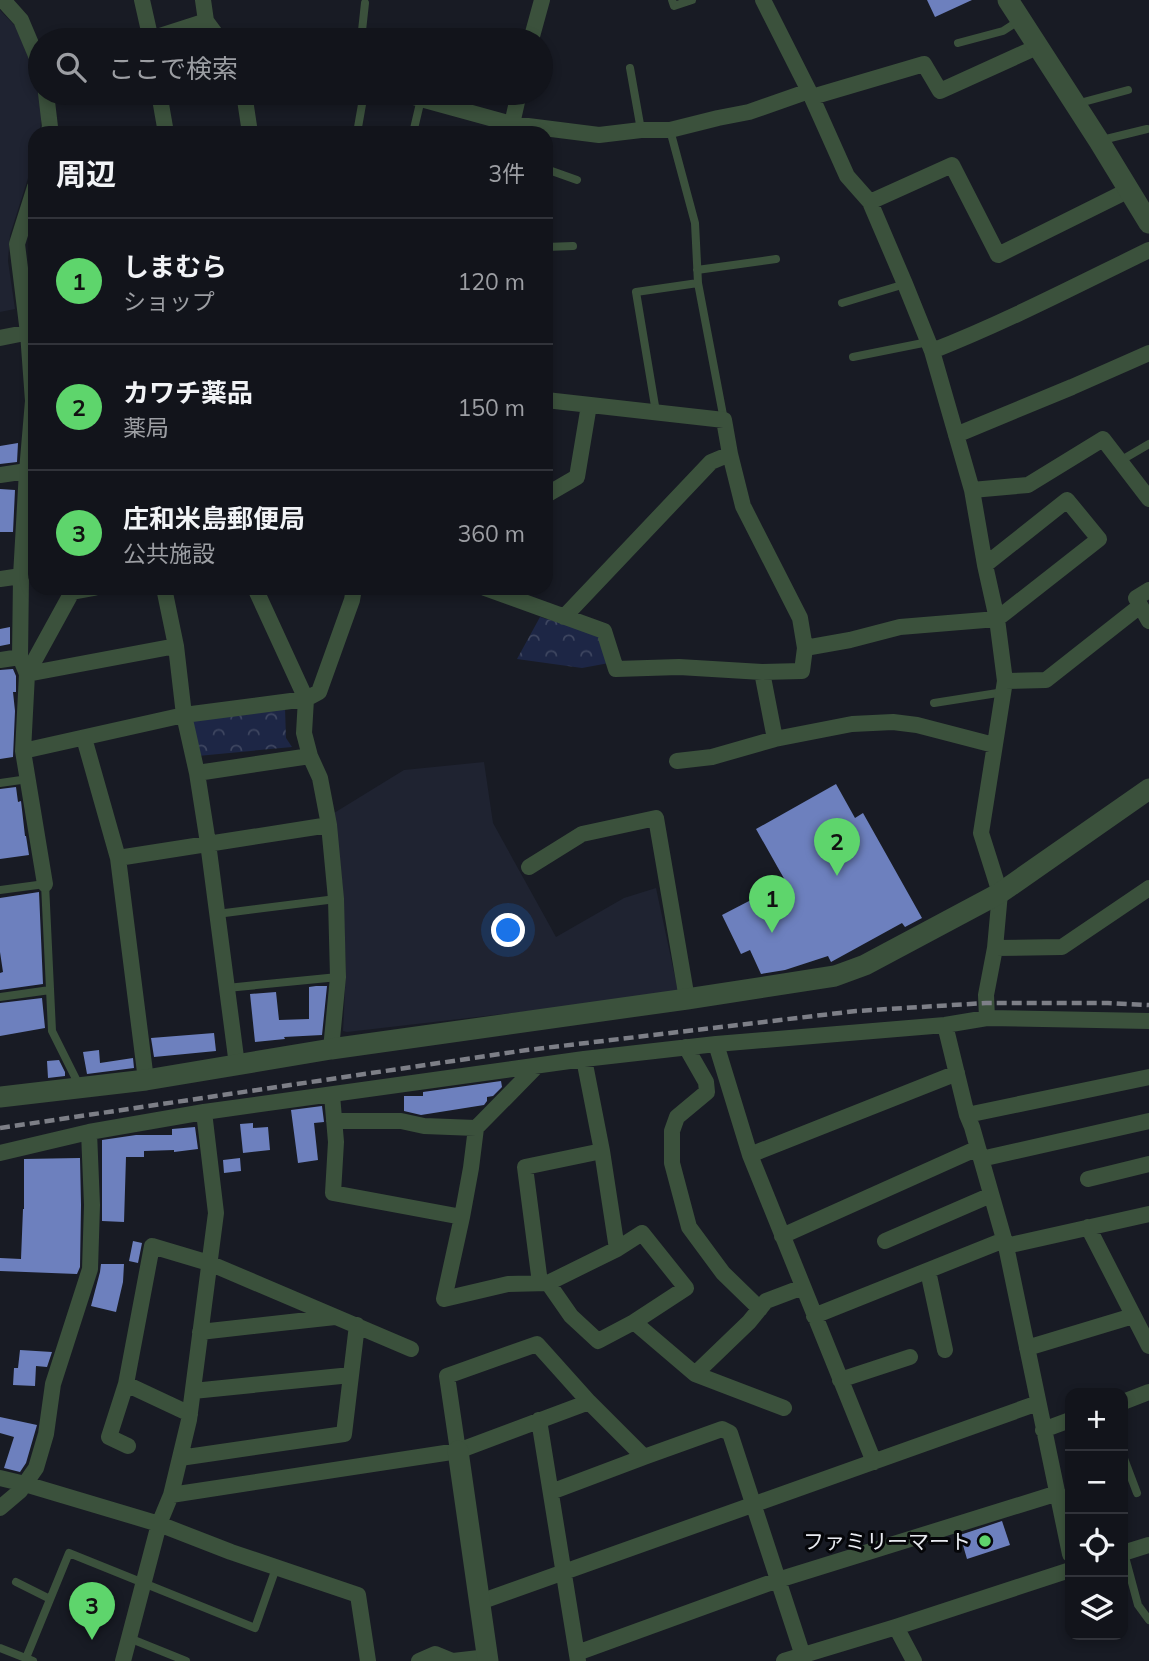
<!DOCTYPE html>
<html lang="ja">
<head>
<meta charset="utf-8">
<style>
  body { margin:0; font-family:Mulish,"Noto Sans JP",sans-serif; background:#1b1d24; color:#f1f3f6 }
  .controls { position:absolute; right:21px; bottom:21px; display:grid; overflow:hidden; border-radius:14px; box-shadow:0 4px 10px #0003 }
  .controls button { width:63px; height:63px; display:grid; place-items:center; padding:0; border:0; border-bottom:2px solid #31333a; background:#12141b; color:#f1f3f6; font:35px sans-serif }
  .you { position:absolute; left:509px; top:931px; width:24px; height:24px; margin:-18px; border:5px solid #fff; border-radius:50%; background:#1a73e8; box-shadow:0 0 0 10px #1a73e833 }
  .badge { display:grid; place-items:center; width:46px; height:46px; border-radius:50%; background:#5ed56c; color:#111; font-size:23px; font-weight:700 }
  .pin { position:absolute; translate:-50% -58px; filter:drop-shadow(0 2px 4px #0008) }
  .pin::after { content:''; position:absolute; top:37px; width:24px; height:21px; background:inherit; clip-path:polygon(0 0,100% 0,50% 100%) }
  .list { margin:0; padding:0; list-style:none }
  h2 { display:flex; justify-content:space-between; align-items:center; height:91px; margin:0; padding:0 28px; font-size:30px }
  h2 small { font-size:23px; font-weight:400; color:#9c9ea3 }
  .list li { display:grid; grid-template-columns:46px 1fr auto; gap:21px; align-items:center; box-sizing:border-box; height:126px; padding:0 28px; border-top:2px solid #31333a }
  .list b { display:block; font-size:26px; white-space:nowrap }
  .list p { margin:0; font-size:23px; white-space:nowrap; color:#9c9ea3 }
  .list em { font-size:23px; font-style:normal; color:#9c9ea3 }
  .icon { flex:none; width:38px; height:38px; fill:none; stroke:currentColor; stroke-width:2; stroke-linecap:round; stroke-linejoin:round }
  .map { position:relative; flex:none; width:1149px; height:1661px; overflow:hidden }
  .search { position:absolute; background:#12141b; box-shadow:0 4px 10px #0003; left:28px; top:28px; width:525px; height:77px; display:flex; align-items:center; gap:18px; box-sizing:border-box; padding:0 24px; border-radius:38px; color:#9c9ea3; font-size:26px }
  .panel { position:absolute; background:#12141b; box-shadow:0 4px 10px #0003; left:28px; top:126px; width:525px; height:469px; border-radius:21px }
  .map>svg:first-child { display:block }
  .built { fill:#1f2331 }
  .park { fill:url(#park-crowns) }
  .building { fill:#6d80be }
  .lines { fill:none; stroke-linecap:round; stroke-linejoin:round }
  .service { stroke:#3b513c; stroke-width:8 }
  .minor { stroke:#3b513c; stroke-width:16 }
  .tertiary { stroke:#3b513c; stroke-width:21 }
  .rail { stroke:#7d7f87; stroke-width:4.5; stroke-dasharray:10 5; stroke-linecap:butt }
  .poi-dot { fill:#5ed56c; stroke:#050609; stroke-width:2.5 }
  .labels { text-anchor:middle; dominant-baseline:central; stroke-width:6; stroke-linejoin:round; paint-order:stroke }
  .poi-label { font-size:21px; fill:#e9ebf1; stroke:#050609; text-anchor:end }
</style>
</head>
<body>
<div class="map">
<svg width="1149" height="1661" viewBox="0 0 1149 1661">
  <defs>
    <pattern id="park-crowns" width="20" height="18" patternUnits="userSpaceOnUse" patternTransform="scale(1.75)"><rect width="20" height="18" fill="#1d2645"/><path d="M2 6a3 3 0 1 1 6 0M12 15a3 3 0 1 1 6 0" fill="none" stroke="#3e4660"/></pattern>
  </defs>
  <rect width="100%" height="100%" fill="#181b24"/>
  <path class="built" d="M 0,10 L 17,28 L 38,79 L 42,110 L 40,133 L 35,133 L 35,156 L 10,235 L 8,261 L 15,309 L 0,312 Z
    M 484,762 L 493,823 L 556,937 L 624,898 L 656,888 L 678,991 L 668,995 L 347,1032 L 343,1031 L 346,968 L 342,881 L 334,813 L 404,770 Z"/>
  <path class="park" d="M 540,617 L 601,635 L 609,663 L 582,668 L 517,659 Z
    M 285,708 L 286,738 L 292,747 L 187,757 L 182,721 Z"/>
  <path class="building" d="M 927,0 L 972,0 L 935,17 Z
    M 18,443 L 17,462 L 0,464 L 0,446 Z
    M 0,489 L 15,490 L 13,532 L 0,532 Z
    M 10,627 L 10,644 L 0,646 L 0,629 Z
    M 13,669 L 16,676 L 16,692 L 13,692 L 15,711 L 13,757 L 0,759 L 0,670 Z
    M 836,784 L 855,818 L 863,813 L 922,918 L 905,927 L 902,923 L 831,962 L 828,956 L 785,970 L 761,974 L 750,950 L 741,954 L 722,915 L 786,882 L 756,829 Z
    M 16,787 L 18,802 L 21,801 L 25,836 L 26,836 L 29,855 L 0,859 L 0,789 Z
    M 39,892 L 43,984 L 0,990 L 0,973 L 3,972 L 0,952 L 0,898 Z
    M 316,986 L 327,986 L 322,1035 L 284,1037 L 285,1039 L 255,1042 L 250,994 L 276,992 L 279,1020 L 309,1019 L 309,987 Z
    M 42,998 L 45,1028 L 0,1036 L 0,1003 Z
    M 214,1033 L 216,1051 L 154,1057 L 151,1038 Z
    M 99,1050 L 100,1063 L 133,1058 L 134,1068 L 87,1074 L 83,1052 Z
    M 59,1060 L 65,1072 L 65,1076 L 48,1078 L 47,1061 Z
    M 501,1081 L 502,1087 L 493,1096 L 487,1097 L 487,1101 L 484,1105 L 421,1115 L 404,1111 L 404,1096 L 423,1096 L 423,1092 Z
    M 322,1106 L 324,1122 L 314,1123 L 318,1160 L 298,1163 L 291,1110 Z
    M 253,1123 L 253,1128 L 268,1127 L 270,1150 L 243,1153 L 240,1124 Z
    M 195,1127 L 198,1149 L 174,1152 L 174,1150 L 144,1151 L 144,1157 L 126,1157 L 124,1222 L 102,1221 L 102,1140 L 136,1135 L 172,1135 L 172,1129 Z
    M 80,1158 L 81,1205 L 80,1267 L 77,1274 L 0,1271 L 0,1258 L 21,1259 L 23,1209 L 24,1209 L 24,1159 Z
    M 240,1158 L 241,1171 L 224,1173 L 223,1160 Z
    M 133,1241 L 142,1243 L 138,1263 L 129,1261 Z
    M 101,1264 L 124,1264 L 123,1282 L 116,1312 L 91,1306 L 100,1272 Z
    M 20,1350 L 52,1352 L 47,1367 L 36,1366 L 35,1386 L 13,1385 L 14,1368 L 18,1368 Z
    M 0,1417 L 37,1425 L 26,1463 L 20,1472 L 4,1468 L 14,1437 L 0,1433 Z
    M 1002,1521 L 1010,1545 L 967,1559 L 960,1535 Z"/>
  <g class="lines">
    <path class="service" d="M 672,0 L 674,6 L 692,0
      M 361,40 L 365,3
      M 958,43 L 1003,31 L 1020,20
      M 630,68 L 641,130
      M 1076,104 L 1128,90
      M 670,130 L 695,223 L 698,283
      M 357,133 L 364,93
      M 413,133 L 421,99
      M 1102,140 L 1147,129
      M 546,169 L 577,180
      M 546,247 L 573,246
      M 697,270 L 776,259
      M 842,303 L 905,284
      M 853,357 L 928,342
      M 656,412 L 636,292 L 698,283 L 724,420
      M 1120,461 L 1149,444
      M 934,703 L 1004,692
      M 0,783 L 28,779
      M 0,890 L 45,884 L 52,1031 L 80,1087
      M 217,914 L 336,899
      M 227,988 L 338,977
      M 0,997 L 50,990
      M 1123,1456 L 1137,1493
      M 1124,1553 L 1138,1605 L 1149,1620
      M 16,1582 L 50,1599
      M 129,1638 L 186,1661
      M 0,1648 L 33,1661
      M 26,1658 L 69,1553 L 255,1628 L 276,1568"/>
    <path class="minor" d="M 3,0 L 21,20 L 40,65
      M 142,0 L 151,40
      M 203,0 L 206,21 L 220,40
      M 763,0 L 809,91 L 847,176 L 870,202 L 905,284 L 932,351 L 972,490 L 985,565 L 997,619 L 1005,681 L 981,833 L 1000,893 L 995,948 L 986,995 L 987,1018
      M 147,40 L 206,21
      M 531,40 L 542,0
      M 46,93 L 50,127 L 48,133
      M 159,93 L 166,133
      M 244,93 L 250,133
      M 404,93 L 410,96 L 512,124 L 599,135 L 641,130 L 670,130 L 718,118 L 749,112 L 809,91
      M 812,97 L 924,64 L 940,91 L 1037,47
      M 508,131 L 512,124 L 519,93
      M 35,187 L 17,244 L 28,333 L 33,401 L 27,471 L 21,576 L 20,657 L 27,674 L 23,751 L 45,884
      M 870,202 L 952,165 L 998,255 L 1129,190
      M 0,338 L 35,331
      M 932,351 C 1006,322 1077,285 1149,250
      M 546,400 L 724,420 L 730,454 L 711,462 L 564,617
      M 956,435 L 1072,387 L 1149,353
      M 730,454 L 743,506 L 800,618 L 805,648
      M 0,475 L 27,471
      M 972,490 L 1028,485 L 1103,439 L 1149,499
      M 546,495 L 577,477 L 589,405
      M 0,579 L 21,576
      M 164,588 L 176,646 L 184,715 L 197,773 L 208,843 L 237,1065
      M 255,588 L 306,699 L 304,733 L 310,756 L 320,778 L 329,825 L 336,899 L 338,977 L 331,1049
      M 485,588 L 604,631 L 616,669 L 679,667 L 762,672 L 802,671 L 805,648 L 850,640 L 900,627 L 997,619 L 1099,539 L 1067,500 L 985,565
      M 1149,590 L 1136,598 L 1149,621
      M 72,592 L 94,588
      M 0,660 L 20,657
      M 762,672 L 775,739
      M 27,674 L 176,646
      M 27,674 L 72,592 L 72,588
      M 1005,681 L 1046,680 L 1140,606
      M 84,738 L 118,858 L 146,1080
      M 23,751 L 184,715 L 306,699 L 319,692 L 352,600 L 354,588
      M 677,761 L 712,757 L 775,739 L 852,724 L 893,722 L 917,725 L 994,745
      M 197,773 L 310,756
      M 118,858 L 329,825
      M 529,867 L 582,834 L 656,818 L 687,999
      M 995,948 L 1062,947 L 1149,888
      M 945,1025 L 967,1115 L 972,1127 L 1006,1246 L 1070,1554
      M 716,1044 L 750,1155 L 874,1462
      M 686,1047 L 706,1082 L 707,1092 L 677,1117 L 672,1131 L 672,1163 L 689,1227 L 723,1273 L 760,1309
      M 332,1095 L 336,1142 L 333,1193 L 462,1217 L 444,1299 L 508,1284 L 548,1283 L 617,1249 L 602,1151 L 584,1059
      M 967,1115 L 1149,1077
      M 334,1121 L 401,1121 L 424,1126 L 476,1128
      M 0,1153 L 89,1132 L 204,1112 L 584,1059 L 716,1044 L 945,1025 L 987,1018 L 1149,1021
      M 750,1155 L 957,1073
      M 981,1159 L 1149,1121
      M 1088,1179 L 1149,1164
      M 462,1217 L 471,1168 L 476,1128 L 537,1066
      M 1088,1227 L 1149,1346
      M 782,1236 L 978,1148
      M 885,1241 L 991,1195
      M 1006,1246 L 1149,1214
      M 617,1249 L 642,1233 L 686,1288 L 634,1322
      M 928,1271 L 945,1350
      M 540,1283 L 525,1167 L 602,1151
      M 548,1283 L 571,1316 L 598,1341 L 634,1322 L 695,1374 L 784,1408
      M 814,1316 L 1004,1240
      M 200,1332 L 335,1317
      M 1027,1348 L 1133,1316
      M 695,1374 L 749,1322 L 766,1301 L 803,1287
      M 840,1380 L 910,1357
      M 126,1384 L 190,1414
      M 193,1391 L 351,1375
      M 1123,1402 L 1149,1392
      M 539,1420 L 578,1661
      M 1043,1430 L 1070,1420
      M 128,1446 L 109,1437 L 126,1384 L 152,1246 L 209,1263 L 411,1349
      M 458,1451 L 447,1376 L 537,1344 L 589,1402 L 644,1457 L 722,1429 L 730,1433 L 803,1656
      M 180,1458 L 344,1434 L 357,1325
      M 0,1478 L 25,1484 L 159,1524 L 231,1552 L 358,1595 L 368,1661
      M 551,1492 L 644,1457
      M 171,1495 L 458,1451 L 589,1402
      M 0,1508 L 20,1491 L 36,1468 L 46,1434 L 53,1384 L 90,1269 L 92,1205 L 89,1132
      M 1123,1553 L 1149,1545
      M 480,1602 L 1038,1403
      M 896,1627 L 914,1661
      M 577,1653 L 778,1580 L 1058,1493
      M 123,1661 L 159,1524 L 171,1495 L 189,1420 L 216,1213 L 204,1112
      M 419,1661 L 435,1654 L 452,1661
      M 453,1661 L 488,1657
      M 784,1661 L 896,1627 L 1070,1570"/>
    <path class="tertiary" d="M 1008,0 L 1099,141 L 1149,223
      M 0,1097 L 146,1080 L 331,1049 L 687,999 L 835,976 L 865,965 L 1000,893 L 1149,789
      M 458,1451 L 488,1661"/>
    <path class="rail" d="M 0,1128 L 527,1050 L 856,1011 L 986,1003 L 1108,1003 L 1149,1005"/>
  </g>
  <circle class="poi-dot" cx="985" cy="1541" r="7"/>
  <g class="labels">
    <g class="poi-label">
      <text x="971" y="1541">ファミリーマート</text>
    </g>
  </g>
</svg>
<div class="controls">
<button>+</button>
<button>−</button>
<button><svg class="icon" aria-label="locate" viewBox="0 0 24 24"><circle cx="12" cy="12" r="6"/><path d="M12 2v4M12 18v4M2 12h4M18 12h4"/></svg></button>
<button><svg class="icon" aria-label="layers" viewBox="0 0 24 24"><path d="M12 4l9 5-9 5-9-5zM3 14l9 5 9-5"/></svg></button>
</div>
<div class="you"></div>
<div class="pin badge" style="left:772px;top:933px">1</div>
<div class="pin badge" style="left:837px;top:876px">2</div>
<div class="pin badge" style="left:92px;top:1640px">3</div>
<div class="search"><svg class="icon" aria-label="search" viewBox="0 0 24 24"><circle cx="10" cy="10" r="6"/><path d="M15 15l6 6"/></svg>ここで検索</div>
<section class="panel">
<h2>周辺<small>3件</small></h2>
<ul class="list">
<li><span class="badge">1</span><div><b>しまむら</b><p>ショップ</p></div><em>120 m</em></li>
<li><span class="badge">2</span><div><b>カワチ薬品</b><p>薬局</p></div><em>150 m</em></li>
<li><span class="badge">3</span><div><b>庄和米島郵便局</b><p>公共施設</p></div><em>360 m</em></li>
</ul>
</section>
</div>
</body>
</html>
